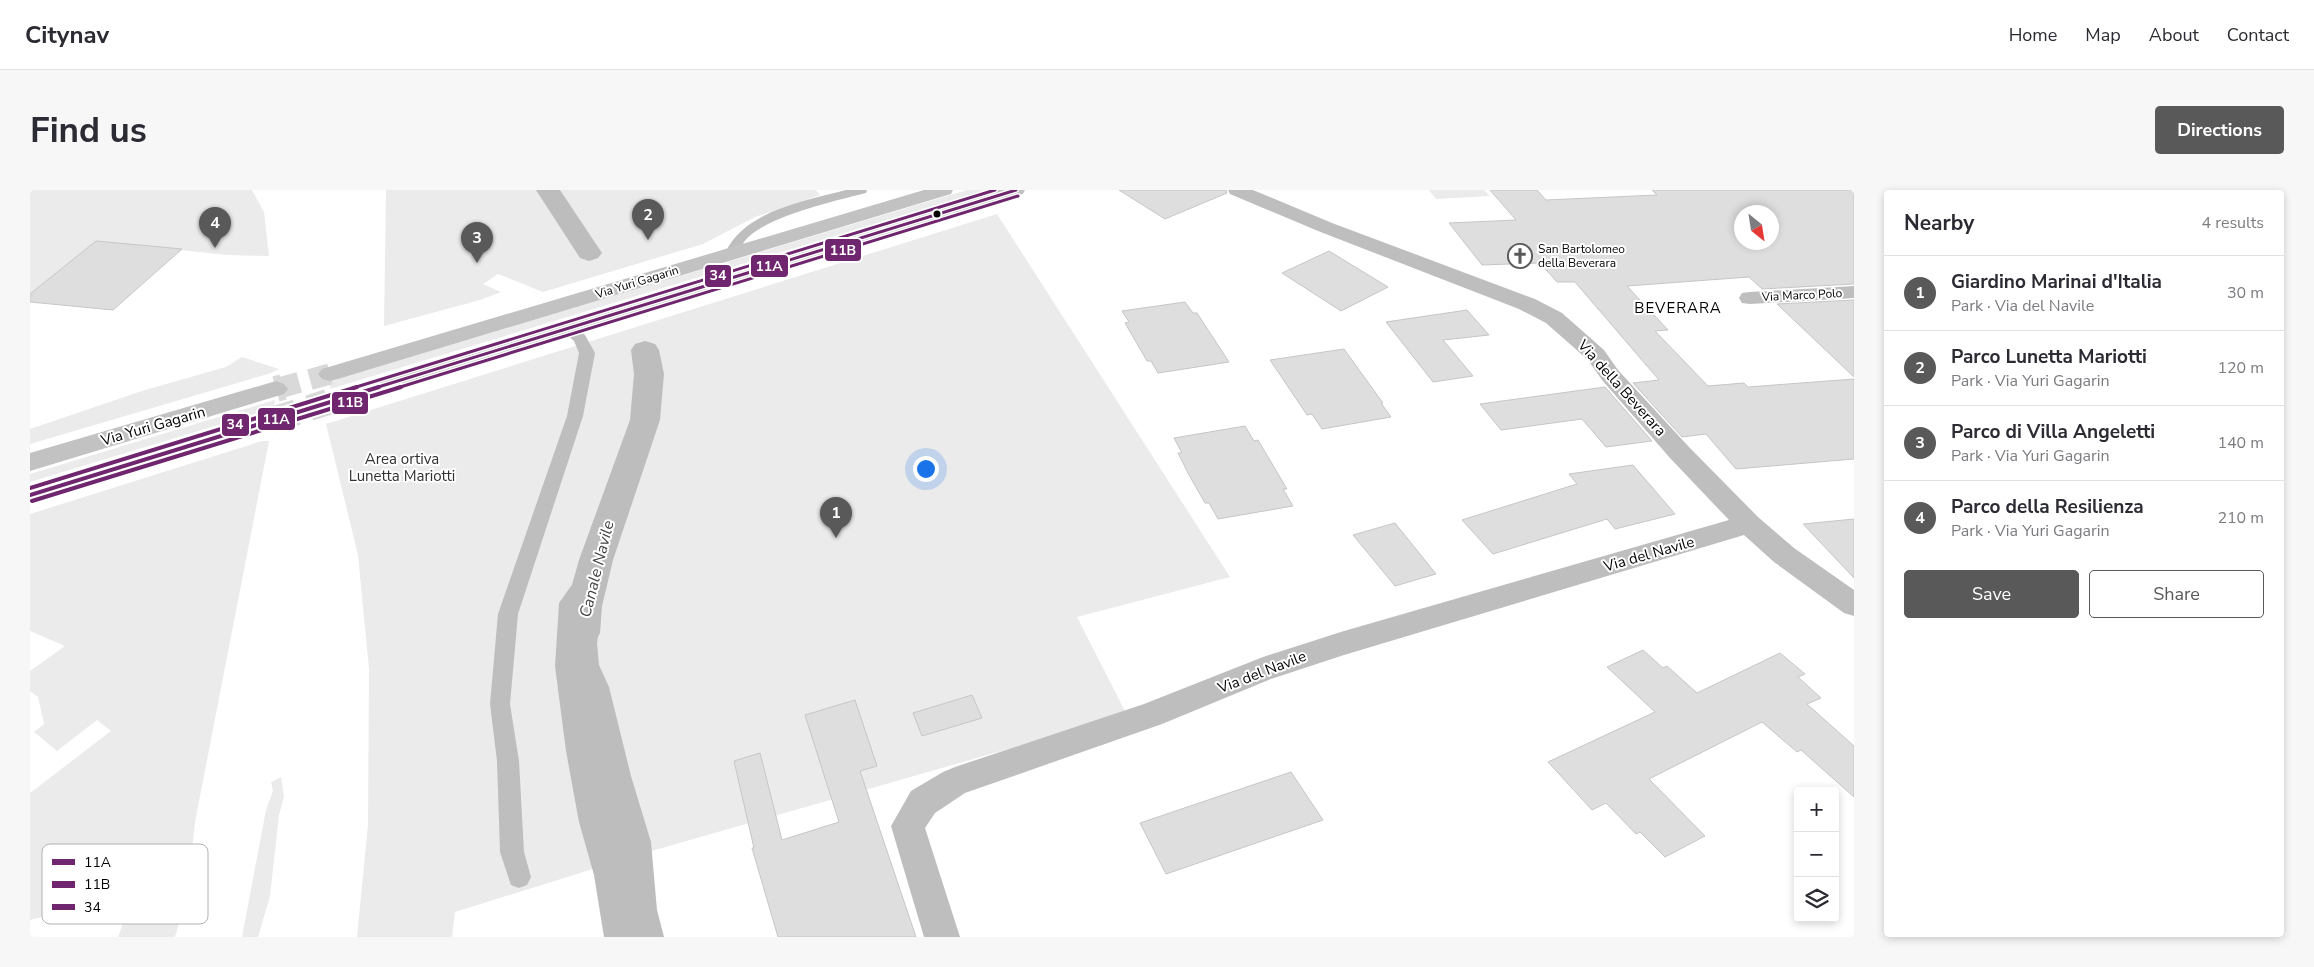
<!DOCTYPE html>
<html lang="en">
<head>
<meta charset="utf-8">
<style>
  body { margin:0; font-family:"Nunito Sans",sans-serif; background:#f7f7f7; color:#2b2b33 }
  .controls { position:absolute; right:15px; bottom:15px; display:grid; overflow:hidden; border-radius:5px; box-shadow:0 2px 8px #0003 }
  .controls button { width:45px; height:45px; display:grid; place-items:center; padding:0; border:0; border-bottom:1px solid #e1e1e2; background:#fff; color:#2b2b33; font:25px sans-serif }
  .compass { position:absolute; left:1704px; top:15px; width:45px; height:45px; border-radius:50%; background:#fff; box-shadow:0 2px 8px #0003; rotate:150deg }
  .you { position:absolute; left:895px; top:278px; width:18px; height:18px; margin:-12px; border:4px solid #fff; border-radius:50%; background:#1a73e8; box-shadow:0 0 0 8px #1a73e833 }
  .badge { display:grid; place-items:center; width:32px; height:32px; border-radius:50%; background:#595959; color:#fff; font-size:16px; font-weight:700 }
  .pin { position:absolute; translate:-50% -41px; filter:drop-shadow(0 1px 2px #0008) }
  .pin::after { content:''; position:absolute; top:26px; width:18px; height:15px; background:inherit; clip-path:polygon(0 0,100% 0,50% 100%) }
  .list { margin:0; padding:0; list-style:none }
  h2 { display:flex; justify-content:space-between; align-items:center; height:65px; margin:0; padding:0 20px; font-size:21px }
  h2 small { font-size:16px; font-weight:400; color:#7c7c81 }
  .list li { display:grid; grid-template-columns:32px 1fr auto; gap:15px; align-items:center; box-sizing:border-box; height:75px; padding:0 20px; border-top:1px solid #e1e1e2 }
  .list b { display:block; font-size:19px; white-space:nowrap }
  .list p { margin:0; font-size:16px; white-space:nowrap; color:#7c7c81 }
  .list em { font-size:16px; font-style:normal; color:#7c7c81 }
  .actions { display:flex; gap:10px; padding:15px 20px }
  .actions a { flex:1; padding:11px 0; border:1px solid #595959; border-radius:5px; text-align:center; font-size:18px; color:#595959 }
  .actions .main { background:#595959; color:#fff }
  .icon { flex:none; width:28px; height:28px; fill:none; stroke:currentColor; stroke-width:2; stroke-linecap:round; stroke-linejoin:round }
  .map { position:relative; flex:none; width:1824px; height:747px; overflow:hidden; border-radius:5px }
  header { display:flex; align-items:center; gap:30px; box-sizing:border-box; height:70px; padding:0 25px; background:#fff; border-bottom:1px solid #e1e1e2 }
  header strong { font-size:24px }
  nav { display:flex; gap:28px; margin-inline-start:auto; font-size:18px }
  .intro { display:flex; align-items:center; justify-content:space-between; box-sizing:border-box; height:120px; padding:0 30px }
  h1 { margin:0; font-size:35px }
  .button { padding:12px 22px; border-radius:5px; background:#595959; color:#fff; font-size:18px; font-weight:700 }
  main { display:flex; gap:30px; padding:0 30px }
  aside { flex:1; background:#fff; border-radius:5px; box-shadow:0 2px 8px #0003 }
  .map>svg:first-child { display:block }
  .green { fill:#ebebeb }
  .water { fill:#bdbdbd }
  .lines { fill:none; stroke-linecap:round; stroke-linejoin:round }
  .canal { fill:#bdbdbd; fill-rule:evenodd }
  .building { fill:#dedede; stroke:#c6c6c6; fill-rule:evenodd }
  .secondary-tunnel-far1 { stroke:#d9d9d9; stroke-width:21; stroke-dasharray:21 11; stroke-linecap:butt }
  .secondary-tunnel { stroke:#d9d9d9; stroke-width:26; stroke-dasharray:26 13; stroke-linecap:butt }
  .service { fill:#bebebe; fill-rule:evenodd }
  .minor { fill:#bebebe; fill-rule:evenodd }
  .secondary { fill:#c2c2c2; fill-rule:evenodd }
  .bus-1-far1-casing { stroke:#fff; stroke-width:6 }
  .bus-1-casing { stroke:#fff; stroke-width:8 }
  .bus-2-far1-casing { stroke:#fff; stroke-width:6 }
  .bus-2-casing { stroke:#fff; stroke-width:8 }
  .bus-3-far1-casing { stroke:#fff; stroke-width:6 }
  .bus-3-casing { stroke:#fff; stroke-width:8 }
  .bus-1-far1 { stroke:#70266f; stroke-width:3 }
  .bus-1 { stroke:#70266f; stroke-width:4 }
  .bus-2-far1 { stroke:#70266f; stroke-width:3 }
  .bus-2 { stroke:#70266f; stroke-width:4 }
  .bus-3-far1 { stroke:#70266f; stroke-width:3 }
  .bus-3 { stroke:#70266f; stroke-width:4 }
  .bus-dot { fill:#000; stroke:#fff; stroke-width:2 }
  .labels { text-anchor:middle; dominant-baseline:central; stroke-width:4; stroke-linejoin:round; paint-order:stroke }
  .far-poi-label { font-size:12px; fill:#000; stroke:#fff; text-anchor:start }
  .far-street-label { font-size:12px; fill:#000; stroke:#fff }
  .far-quarter-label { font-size:15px; letter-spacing:1px; fill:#000; stroke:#fff }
  .street-label { font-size:15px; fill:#000; stroke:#fff }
  .park-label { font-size:15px; fill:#313131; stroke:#fff }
  .water-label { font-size:16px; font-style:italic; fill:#424242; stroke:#fff }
  .key { fill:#fff; stroke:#b2b2b2; stroke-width:1 }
  .key-label { font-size:14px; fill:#000 }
  .line-badge { stroke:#fff; stroke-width:2 }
  .badge-label { font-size:14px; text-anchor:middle; font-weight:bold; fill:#fff }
</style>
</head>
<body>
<header>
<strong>Citynav</strong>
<nav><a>Home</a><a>Map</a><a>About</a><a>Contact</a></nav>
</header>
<div class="intro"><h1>Find us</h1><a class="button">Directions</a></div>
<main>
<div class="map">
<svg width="1824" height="747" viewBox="0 0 1824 747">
  <rect width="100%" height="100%" fill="#fff"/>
  <path class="green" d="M 0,0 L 222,0 L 234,22 L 239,66 L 197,65 L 66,51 L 0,104 Z
    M 356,0 L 786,0 L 790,5 L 725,27 L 673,54 L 513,102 L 468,84 L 453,94 L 471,102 L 450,110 L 354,136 Z
    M 937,0 L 956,0 L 300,199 L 301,191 Z
    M 1399,0 L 1454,0 L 1460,6 L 1406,9 Z
    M 967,24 L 1200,387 L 1047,427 L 1097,525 L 611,664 L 425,722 L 422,747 L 327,747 L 338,634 L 339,479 L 328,365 L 296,234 Z
    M 212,167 L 249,179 L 241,183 L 0,254 L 0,239 L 112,201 L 196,177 Z
    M 245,210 L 244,218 L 0,292 L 0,284 Z
    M 232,251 L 239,251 L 165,632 L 157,706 L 145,747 L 88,747 L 104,703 L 0,730 L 0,603 L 81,541 L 67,530 L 27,561 L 4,542 L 14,534 L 8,507 L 0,501 L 0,481 L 35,456 L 0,441 L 0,324 Z
    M 251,587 L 254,607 L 249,625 L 240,706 L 228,747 L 212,747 L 236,620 L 243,601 L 241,592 Z"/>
  <path class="water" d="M 541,396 L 571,397 L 571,421 L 567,453 L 569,475 L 579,497 L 601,586 L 621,652 L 627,720 L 634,747 L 574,747 L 564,685 L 549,632 L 536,561 L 525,476 L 529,413 Z"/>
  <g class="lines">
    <path class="canal" d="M 506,0 L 530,0 L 572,63 L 568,68 L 559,71 L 550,68 Z
      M 615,151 L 625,154 L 629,160 L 634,184 L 630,230 L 583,370 L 572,416 L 570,443 L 564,454 L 551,458 L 538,454 L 532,443 L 536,416 L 549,370 L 600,230 L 604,184 L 601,160 L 605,154 Z"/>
  </g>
  <path class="building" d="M 1089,0 L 1196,0 L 1197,3 L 1135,29 Z
    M 1460,0 L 1507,0 L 1516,10 L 1627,5 L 1622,0 L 1824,0 L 1824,94 L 1732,99 L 1719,87 L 1597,96 L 1638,140 L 1625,141 L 1678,196 L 1714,193 L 1718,197 L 1824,189 L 1824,269 L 1706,279 L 1676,244 L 1652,247 L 1603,193 L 1629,190 L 1545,92 L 1527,92 L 1510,73 L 1452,75 L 1419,33 L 1486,30 ZM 1712,22 L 1742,22 L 1742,52 L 1712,52 Z
    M 66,51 L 152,59 L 83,120 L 0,112 L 0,104 Z
    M 1299,61 L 1358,97 L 1311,121 L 1252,83 Z
    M 1824,110 L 1824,187 L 1747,114 Z
    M 1155,112 L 1163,123 L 1167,123 L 1199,172 L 1128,183 L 1121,171 L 1117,171 L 1095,133 L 1099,132 L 1092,121 Z
    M 1437,120 L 1459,145 L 1413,150 L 1443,186 L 1403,192 L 1356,132 Z
    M 1314,159 L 1353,213 L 1351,213 L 1361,227 L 1292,239 L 1282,224 L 1277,225 L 1240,170 Z
    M 1575,197 L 1622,251 L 1576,257 L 1552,229 L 1471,240 L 1450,214 Z
    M 1215,236 L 1224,251 L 1228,250 L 1257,299 L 1253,299 L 1263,316 L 1188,329 L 1179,313 L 1175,313 L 1159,285 L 1148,263 L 1152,263 L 1144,248 Z
    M 1603,275 L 1645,324 L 1585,339 L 1577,329 L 1463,364 L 1432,330 L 1547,294 L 1539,284 Z
    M 1824,329 L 1824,388 L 1773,334 Z
    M 1365,333 L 1406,384 L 1365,396 L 1323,345 Z
    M 1613,460 L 1633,478 L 1637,476 L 1667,503 L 1750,463 L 1775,484 L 1768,487 L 1791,508 L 1777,514 L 1824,556 L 1824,607 L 1771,560 L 1767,562 L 1732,532 L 1619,589 L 1675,646 L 1635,667 L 1610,642 L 1606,644 L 1576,613 L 1562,620 L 1518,572 L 1625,522 L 1577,477 Z
    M 942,505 L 952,528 L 892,546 L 883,523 Z
    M 825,510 L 847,576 L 830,581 L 886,747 L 748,747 L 722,658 L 724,658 L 704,571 L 730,563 L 752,650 L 809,632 L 775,525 Z
    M 1261,582 L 1293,630 L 1136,684 L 1110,633 Z"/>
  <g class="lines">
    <path class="secondary-tunnel-far1" d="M 249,198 L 300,184"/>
    <path class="secondary-tunnel" d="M 246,199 L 253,197
      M 242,230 L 298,212"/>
    <path class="service" d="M 816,0 L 837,0 L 836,3 C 805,11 732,27 714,52 C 711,56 710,62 707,66 L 697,66 L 695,63 C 715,20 775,11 816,0 Z
      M 537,133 L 542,135 L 555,145 L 565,163 L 553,226 L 488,424 L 480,514 L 489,571 L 494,662 L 501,687 L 497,695 L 489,698 L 481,695 L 470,662 L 467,571 L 460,514 L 468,424 L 537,226 L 549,163 L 544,151 L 529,138 L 532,135 Z"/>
    <path class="minor" d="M 1198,0 L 1223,0 L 1302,33 L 1505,109 L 1532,123 L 1574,160 L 1588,180 L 1658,256 L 1728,327 L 1764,358 L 1824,400 L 1824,426 L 1814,423 L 1744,372 L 1714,345 L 1314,465 L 1241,489 L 1132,534 L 935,603 L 905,623 L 895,638 L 930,747 L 894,747 L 861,636 L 881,601 L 913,582 L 925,577 L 1114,514 L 1233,467 L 1314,441 L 1699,330 L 1640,268 L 1572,190 L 1558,170 L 1516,133 L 1489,119 L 1288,41 L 1200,4 Z
      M 1824,96 L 1824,108 L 1720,114 L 1712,113 L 1709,108 L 1712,103 L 1720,102 Z"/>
    <path class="secondary" d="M 894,0 L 923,0 L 921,4 L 308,189 L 300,191 L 292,189 L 288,184 L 292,179 Z
      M 966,0 L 995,0 L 993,4 L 306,218 L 298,220 L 290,218 L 286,212 L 290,206 Z
      M 246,191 L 254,194 L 258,199 L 254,204 L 0,281 L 0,263 Z
      M 242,222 L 251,224 L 254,230 L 251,236 L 0,314 L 0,296 Z"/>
    <defs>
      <path id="bus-1-far1" d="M 345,198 L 986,0"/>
      <path id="bus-1" d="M 0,305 L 349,197"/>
      <path id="bus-2-far1" d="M 367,198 L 988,6"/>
      <path id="bus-2" d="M 2,311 L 371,197"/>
      <path id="bus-3-far1" d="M 323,198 L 965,0"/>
      <path id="bus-3" d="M 0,298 L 327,197"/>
    </defs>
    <use href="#bus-1-far1" class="bus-1-far1-casing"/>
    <use href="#bus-1" class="bus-1-casing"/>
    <use href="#bus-2-far1" class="bus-2-far1-casing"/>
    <use href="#bus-2" class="bus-2-casing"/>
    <use href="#bus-3-far1" class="bus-3-far1-casing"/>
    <use href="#bus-3" class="bus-3-casing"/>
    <use href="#bus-1-far1" class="bus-1-far1"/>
    <use href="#bus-1" class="bus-1"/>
    <use href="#bus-2-far1" class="bus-2-far1"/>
    <use href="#bus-2" class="bus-2"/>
    <use href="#bus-3-far1" class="bus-3-far1"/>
    <use href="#bus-3" class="bus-3"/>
  </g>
  <defs>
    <symbol id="church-ring" viewBox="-11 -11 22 22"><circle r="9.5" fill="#fff" stroke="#595959" stroke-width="1.5"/><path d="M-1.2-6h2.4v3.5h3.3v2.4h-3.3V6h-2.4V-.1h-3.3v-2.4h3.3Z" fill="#595959"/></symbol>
  </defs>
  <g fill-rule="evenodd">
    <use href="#church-ring" x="1476" y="52" width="28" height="28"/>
  </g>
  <circle class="bus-dot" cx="907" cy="24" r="4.5"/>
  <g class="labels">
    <g class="far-poi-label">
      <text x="1508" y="59">San Bartolomeo<tspan x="1508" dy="14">della Beverara</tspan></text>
    </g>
    <g class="far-street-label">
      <text transform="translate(607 92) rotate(-17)">Via Yuri Gagarin</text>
      <text transform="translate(1772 105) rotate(-3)">Via Marco Polo</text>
    </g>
    <g class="far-quarter-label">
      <text x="1648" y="118">BEVERARA</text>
    </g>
    <g class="street-label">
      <text transform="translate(1592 198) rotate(48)">Via della Beverara</text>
      <text transform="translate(123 236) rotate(-16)">Via Yuri Gagarin</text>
      <text transform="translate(1619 364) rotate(-16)">Via del Navile</text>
      <text transform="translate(1232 482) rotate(-21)">Via del Navile</text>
    </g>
    <g class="park-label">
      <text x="372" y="269">Area ortiva<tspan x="372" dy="17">Lunetta Mariotti</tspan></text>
    </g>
    <g class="water-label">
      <text transform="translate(567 379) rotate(-76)">Canale Navile</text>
    </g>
  </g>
  <rect x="12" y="654" width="166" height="80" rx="8" class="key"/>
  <rect x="22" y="669" width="23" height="6" fill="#70266f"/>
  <rect x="22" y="691" width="23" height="7" fill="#70266f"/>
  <rect x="22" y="714" width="23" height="6" fill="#70266f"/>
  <g class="key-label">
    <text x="54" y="677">11A</text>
    <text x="54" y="699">11B</text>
    <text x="54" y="722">34</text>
  </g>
  <g class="line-badge">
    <rect x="794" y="48" width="38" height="24" rx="5" fill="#70266f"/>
    <rect x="720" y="64" width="39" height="24" rx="5" fill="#70266f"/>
    <rect x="674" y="74" width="28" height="24" rx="5" fill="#70266f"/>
    <rect x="301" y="201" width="38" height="24" rx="5" fill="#70266f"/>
    <rect x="227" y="217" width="39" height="24" rx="5" fill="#70266f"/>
    <rect x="191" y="223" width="29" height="24" rx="5" fill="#70266f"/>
  </g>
  <g class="badge-label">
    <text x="813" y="65">11B</text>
    <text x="739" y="81">11A</text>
    <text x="688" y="90">34</text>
    <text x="320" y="217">11B</text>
    <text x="246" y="234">11A</text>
    <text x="205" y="239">34</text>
  </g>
</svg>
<div class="controls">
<button>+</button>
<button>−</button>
<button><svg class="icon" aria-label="layers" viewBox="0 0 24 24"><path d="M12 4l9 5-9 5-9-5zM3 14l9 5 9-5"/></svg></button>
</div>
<svg class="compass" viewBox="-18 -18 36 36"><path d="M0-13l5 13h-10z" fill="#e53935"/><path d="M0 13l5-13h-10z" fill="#7c7c81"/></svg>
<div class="you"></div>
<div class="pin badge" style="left:806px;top:348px">1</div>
<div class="pin badge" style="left:618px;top:50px">2</div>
<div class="pin badge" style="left:447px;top:73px">3</div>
<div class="pin badge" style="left:185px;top:58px">4</div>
</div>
<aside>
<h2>Nearby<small>4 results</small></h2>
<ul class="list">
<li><span class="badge">1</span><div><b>Giardino Marinai d'Italia</b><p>Park · Via del Navile</p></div><em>30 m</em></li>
<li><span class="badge">2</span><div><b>Parco Lunetta Mariotti</b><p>Park · Via Yuri Gagarin</p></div><em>120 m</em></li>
<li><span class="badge">3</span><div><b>Parco di Villa Angeletti</b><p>Park · Via Yuri Gagarin</p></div><em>140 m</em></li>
<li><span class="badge">4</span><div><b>Parco della Resilienza</b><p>Park · Via Yuri Gagarin</p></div><em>210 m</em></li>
</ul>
<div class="actions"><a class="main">Save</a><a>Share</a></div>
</aside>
</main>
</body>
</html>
